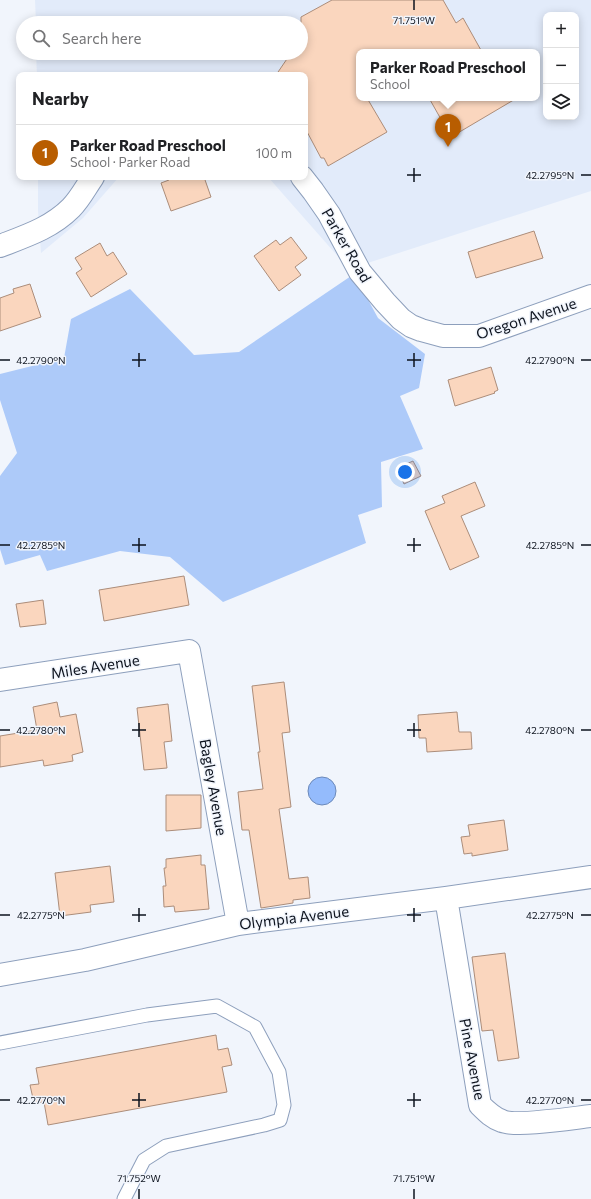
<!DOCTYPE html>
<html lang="en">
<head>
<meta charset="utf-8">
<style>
  body { margin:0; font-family:Commissioner,sans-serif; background:#f2f2f2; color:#202124 }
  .controls { position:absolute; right:12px; top:12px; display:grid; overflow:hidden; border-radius:8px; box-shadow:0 2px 10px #0003 }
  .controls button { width:36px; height:36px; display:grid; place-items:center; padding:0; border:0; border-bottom:1px solid #e0e0e0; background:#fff; color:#202124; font:20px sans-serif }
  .you { position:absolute; left:405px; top:472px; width:14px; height:14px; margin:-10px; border:3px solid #fff; border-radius:50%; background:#1a73e8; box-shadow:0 0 0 6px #1a73e833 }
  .badge { display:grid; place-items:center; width:26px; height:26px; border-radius:50%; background:#b85d00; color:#fff; font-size:13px; font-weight:700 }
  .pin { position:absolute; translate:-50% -33px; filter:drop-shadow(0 1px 2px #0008) }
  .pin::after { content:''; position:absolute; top:21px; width:14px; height:12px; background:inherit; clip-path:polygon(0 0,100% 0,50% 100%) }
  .popup { position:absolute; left:356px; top:49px; width:184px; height:52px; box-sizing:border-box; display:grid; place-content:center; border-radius:8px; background:#fff; filter:drop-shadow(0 1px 3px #0005); font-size:13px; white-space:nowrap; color:#757577 }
  .popup b { font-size:15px; color:#202124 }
  .popup::after { content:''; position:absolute; left:50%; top:100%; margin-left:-8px; border:8px solid transparent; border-top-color:#fff }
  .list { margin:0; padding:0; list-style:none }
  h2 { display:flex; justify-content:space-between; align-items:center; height:52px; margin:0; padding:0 16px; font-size:17px }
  h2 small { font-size:13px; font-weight:400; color:#757577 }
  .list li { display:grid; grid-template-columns:26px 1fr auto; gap:12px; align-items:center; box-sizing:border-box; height:56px; padding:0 16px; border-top:1px solid #e0e0e0 }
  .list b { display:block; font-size:15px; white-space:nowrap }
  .list p { margin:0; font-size:13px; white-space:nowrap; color:#757577 }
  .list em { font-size:13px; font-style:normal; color:#757577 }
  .icon { flex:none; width:22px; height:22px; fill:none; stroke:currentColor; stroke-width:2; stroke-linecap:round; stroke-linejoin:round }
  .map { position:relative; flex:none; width:591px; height:1199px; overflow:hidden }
  .search { position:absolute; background:#fff; box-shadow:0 2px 10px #0003; left:16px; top:16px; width:292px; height:44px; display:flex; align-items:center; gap:10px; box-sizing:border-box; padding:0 14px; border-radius:22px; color:#757577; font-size:15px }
  .panel { position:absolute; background:#fff; box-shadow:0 2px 10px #0003; left:16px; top:72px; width:292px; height:108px; border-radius:8px }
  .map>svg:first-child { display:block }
  .built { fill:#e2ebfa; fill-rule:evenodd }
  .green { fill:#adcaf9 }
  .water { fill:#94bbfc; stroke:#6c89b9 }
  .building { fill:#fad6be; stroke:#ac8d7a }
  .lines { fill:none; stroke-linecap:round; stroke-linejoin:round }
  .lane-casing { stroke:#8d9fbc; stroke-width:15 }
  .street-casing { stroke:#8d9fbc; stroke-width:24 }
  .lane { stroke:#fff; stroke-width:13 }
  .street { stroke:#fff; stroke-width:22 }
  .ticks { fill:none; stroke:#0d131e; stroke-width:1.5 }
  .labels { text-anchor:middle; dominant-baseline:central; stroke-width:3; stroke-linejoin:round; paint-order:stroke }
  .street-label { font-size:15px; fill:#0d131e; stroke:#f1f5fc }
  .ticks-label { font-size:10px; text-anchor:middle; fill:#0d131e; stroke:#f1f5fc; stroke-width:3; stroke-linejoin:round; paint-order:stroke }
</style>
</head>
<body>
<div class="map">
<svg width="591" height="1199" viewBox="0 0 591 1199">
  <rect width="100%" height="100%" fill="#f1f5fc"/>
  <path class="built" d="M 35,0 L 591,0 L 591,191 L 349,269 L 268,177 L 305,177 L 305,75 L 37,75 L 36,53 L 301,53 L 301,23 L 36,23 ZM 546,15 L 576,15 L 576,117 L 546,117 ZM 359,52 L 537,52 L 537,98 L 359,98 Z
    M 38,177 L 119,177 L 83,218 L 41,253 L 38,211 Z"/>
  <path class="green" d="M 354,274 L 378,318 L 425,354 L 419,388 L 400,396 L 423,449 L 381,462 L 382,507 L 358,515 L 366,543 L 223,602 L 170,557 L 120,551 L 47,571 L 40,555 L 5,565 L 0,549 L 0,476 L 17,453 L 0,400 L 0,374 L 64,358 L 71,319 L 130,289 L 194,355 L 239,352 Z"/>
  <path class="water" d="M308 791a14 14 0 1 1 28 0a14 14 0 1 1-28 0Z"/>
  <path class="building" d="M 332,0 L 443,0 L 456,23 L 463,18 L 482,52 L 359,52 L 359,98 L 367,98 L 387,132 L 328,166 L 324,158 L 321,158 L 305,128 L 305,75 L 276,75 L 291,53 L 301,53 L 301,17 Z
    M 429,98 L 517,98 L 451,137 Z
    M 168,177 L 204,177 L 211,197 L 171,211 L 161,183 L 169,180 Z
    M 534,231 L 543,258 L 476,278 L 468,252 Z
    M 291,237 L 307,258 L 295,267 L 301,275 L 279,291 L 254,256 L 276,240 L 280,245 Z
    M 100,243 L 107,256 L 113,252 L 127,274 L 91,297 L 76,273 L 82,269 L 75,258 Z
    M 30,284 L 41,317 L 0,331 L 0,298 L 14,293 L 13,289 Z
    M 491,367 L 498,390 L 494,392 L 495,393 L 455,406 L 448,380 Z
    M 413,461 L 421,476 L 404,484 L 397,468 Z
    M 475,482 L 485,506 L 461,516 L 479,557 L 450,570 L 425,511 L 445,503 L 442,496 Z
    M 184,576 L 189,605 L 104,621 L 99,590 Z
    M 43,600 L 46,624 L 20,627 L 16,604 Z
    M 284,682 L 290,732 L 282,733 L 291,807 L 279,809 L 289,879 L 308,877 L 310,898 L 293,900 L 293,903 L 261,908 L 249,830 L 242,830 L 238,792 L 263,789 L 258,752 L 260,752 L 252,686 Z
    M 57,702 L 60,717 L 76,714 L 83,752 L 72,755 L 73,761 L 44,766 L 43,760 L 0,767 L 0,736 L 37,730 L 33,707 Z
    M 168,704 L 172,741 L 164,742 L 167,768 L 144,770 L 137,708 Z
    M 457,712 L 459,732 L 471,732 L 472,749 L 427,752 L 426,738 L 419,738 L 418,715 Z
    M 166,795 L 201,795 L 201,828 L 166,831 Z
    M 504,820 L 508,850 L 472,856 L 472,853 L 464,854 L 461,837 L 470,836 L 468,825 Z
    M 201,855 L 201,865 L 205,865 L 209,909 L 175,912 L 174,906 L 164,907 L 163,886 L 166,886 L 164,868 L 166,868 L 166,859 Z
    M 110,866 L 114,902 L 90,905 L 91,912 L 60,916 L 55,873 Z
    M 505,953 L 519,1058 L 498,1061 L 493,1030 L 482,1031 L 472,957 Z
    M 216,1035 L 218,1050 L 228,1048 L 232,1065 L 222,1067 L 227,1092 L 48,1125 L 44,1102 L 34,1103 L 30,1085 L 39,1084 L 36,1068 Z"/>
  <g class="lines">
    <defs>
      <path id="lane" d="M 0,1043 L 147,1015 L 217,1006 L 255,1027 L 279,1072 L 284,1105 L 280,1120 L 264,1125 L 166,1146 L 144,1160 L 124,1199"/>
      <path id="street" d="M 302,177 L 313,191 L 329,214 L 360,272 L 385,302 L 401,319 L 411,326 L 421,330 L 443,336 L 479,336 L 591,296
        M 0,246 C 26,236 51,228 71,208 C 80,199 86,187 93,177
        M 0,680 L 189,651 L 238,924
        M 446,898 L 480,1105 C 487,1112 493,1118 502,1121 C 516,1127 573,1118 591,1116
        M 0,975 L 85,960 L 238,924 L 446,898 L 591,877"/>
    </defs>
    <use href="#lane" class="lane-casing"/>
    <use href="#street" class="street-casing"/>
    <use href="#lane" class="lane"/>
    <use href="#street" class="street"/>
  </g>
  <path class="ticks" d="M 414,0 L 414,10M 414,168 L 414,182M 407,175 L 421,175M 581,175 L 591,175M 139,353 L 139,367M 414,353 L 414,367M 0,360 L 10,360M 132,360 L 146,360M 407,360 L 421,360M 581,360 L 591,360M 139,538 L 139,552M 414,538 L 414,552M 0,545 L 10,545M 132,545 L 146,545M 407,545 L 421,545M 581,545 L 591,545M 139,723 L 139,737M 414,723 L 414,737M 0,730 L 10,730M 132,730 L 146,730M 407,730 L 421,730M 581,730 L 591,730M 139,908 L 139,922M 414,908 L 414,922M 0,915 L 10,915M 132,915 L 146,915M 407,915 L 421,915M 581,915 L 591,915M 139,1093 L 139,1107M 414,1093 L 414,1107M 0,1100 L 10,1100M 132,1100 L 146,1100M 407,1100 L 421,1100M 581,1100 L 591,1100M 139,1189 L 139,1199M 414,1189 L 414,1199"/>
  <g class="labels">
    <g class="street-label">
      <text transform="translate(347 245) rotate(60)">Parker Road</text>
      <text transform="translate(526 318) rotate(-18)">Oregon Avenue</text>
      <text transform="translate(95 666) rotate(-9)">Miles Avenue</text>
      <text transform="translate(214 787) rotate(80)">Bagley Avenue</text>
      <text transform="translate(294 917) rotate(-7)">Olympia Avenue</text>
      <text transform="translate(473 1059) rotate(79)">Pine Avenue</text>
    </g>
  </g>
  <g class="ticks-label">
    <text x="414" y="24">71.751°W</text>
    <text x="550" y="179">42.2795°N</text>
    <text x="41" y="364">42.2790°N</text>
    <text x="550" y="364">42.2790°N</text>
    <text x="41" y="549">42.2785°N</text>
    <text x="550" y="549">42.2785°N</text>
    <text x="41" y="734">42.2780°N</text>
    <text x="550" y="734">42.2780°N</text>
    <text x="41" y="919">42.2775°N</text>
    <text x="550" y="919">42.2775°N</text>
    <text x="41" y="1104">42.2770°N</text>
    <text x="550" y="1104">42.2770°N</text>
    <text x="139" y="1182">71.752°W</text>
    <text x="414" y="1182">71.751°W</text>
  </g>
</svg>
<div class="controls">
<button>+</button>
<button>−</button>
<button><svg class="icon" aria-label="layers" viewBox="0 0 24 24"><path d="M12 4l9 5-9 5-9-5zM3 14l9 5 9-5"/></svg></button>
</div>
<div class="you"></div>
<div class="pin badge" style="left:448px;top:147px">1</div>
<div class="popup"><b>Parker Road Preschool</b>School</div>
<div class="search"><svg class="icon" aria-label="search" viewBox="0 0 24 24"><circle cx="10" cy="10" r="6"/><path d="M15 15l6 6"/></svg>Search here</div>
<section class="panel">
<h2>Nearby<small></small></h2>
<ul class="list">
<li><span class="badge">1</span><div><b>Parker Road Preschool</b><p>School · Parker Road</p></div><em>100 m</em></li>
</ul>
</section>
</div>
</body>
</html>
